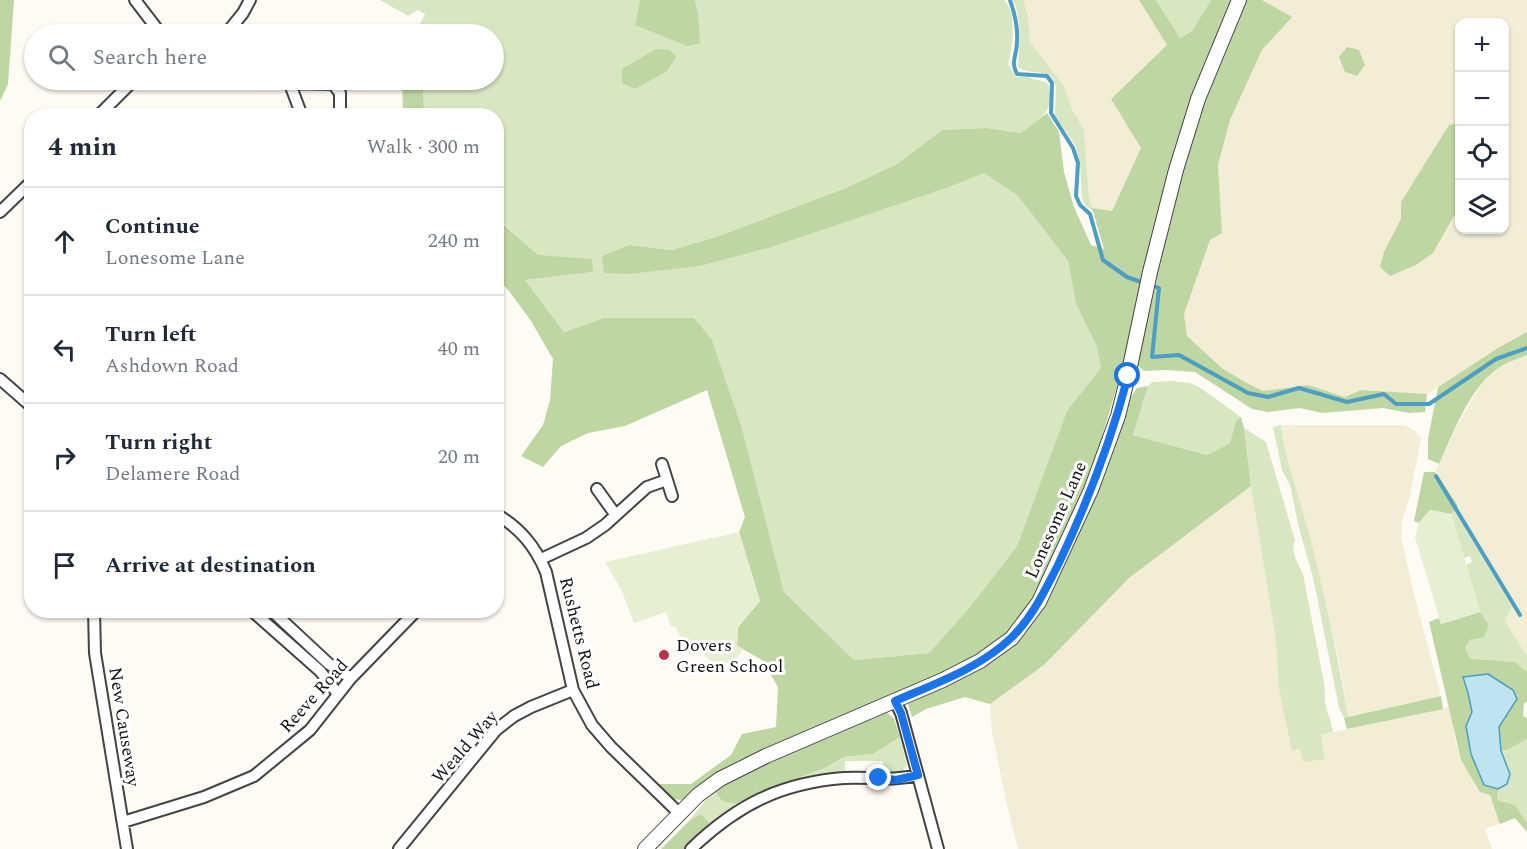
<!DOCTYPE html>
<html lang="en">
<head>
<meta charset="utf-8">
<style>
  body { margin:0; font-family:Spectral,serif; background:#f2f2f3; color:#1f2937 }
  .controls { position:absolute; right:18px; top:18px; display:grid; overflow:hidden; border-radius:12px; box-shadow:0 2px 4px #0004 }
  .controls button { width:54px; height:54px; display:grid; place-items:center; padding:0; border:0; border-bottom:2px solid #e0e1e3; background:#fff; color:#1f2937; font:30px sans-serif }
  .stop { position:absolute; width:18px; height:18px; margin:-14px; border:4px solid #1a73e8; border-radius:50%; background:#fff }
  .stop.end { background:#1a73e8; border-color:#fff; box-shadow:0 2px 6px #0008 }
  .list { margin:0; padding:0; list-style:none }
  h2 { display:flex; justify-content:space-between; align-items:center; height:78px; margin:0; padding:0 24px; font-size:26px }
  h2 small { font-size:20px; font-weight:400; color:#747a83 }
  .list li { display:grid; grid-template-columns:39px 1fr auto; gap:18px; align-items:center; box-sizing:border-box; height:108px; padding:0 24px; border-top:2px solid #e0e1e3 }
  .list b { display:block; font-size:22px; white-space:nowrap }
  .list p { margin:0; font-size:20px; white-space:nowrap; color:#747a83 }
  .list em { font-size:20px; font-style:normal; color:#747a83 }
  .icon { flex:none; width:33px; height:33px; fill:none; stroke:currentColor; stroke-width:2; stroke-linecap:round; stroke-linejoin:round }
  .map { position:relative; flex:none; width:1527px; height:849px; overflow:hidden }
  .search { position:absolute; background:#fff; box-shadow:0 2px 4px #0004; left:24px; top:24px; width:480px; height:66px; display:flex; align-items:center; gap:15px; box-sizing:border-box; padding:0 21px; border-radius:33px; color:#747a83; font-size:22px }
  .panel { position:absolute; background:#fff; box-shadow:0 2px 4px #0004; left:24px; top:108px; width:480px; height:510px; border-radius:24px }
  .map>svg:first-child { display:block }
  .farmland { fill:#f3edd6; fill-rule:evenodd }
  .green { fill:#d8e7c1 }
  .forest { fill:#bed6a1 }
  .pitch { fill:#e7efd2 }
  .water { fill:#bee3f1; stroke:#4c9ec2; stroke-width:1.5 }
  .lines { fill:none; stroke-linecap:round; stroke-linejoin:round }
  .stream { stroke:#4c9ec2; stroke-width:4 }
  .minor-casing { stroke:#444; stroke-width:14 }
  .tertiary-casing { stroke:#444; stroke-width:16 }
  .minor { stroke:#fff; stroke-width:10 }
  .tertiary { stroke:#fff; stroke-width:14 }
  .route { stroke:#1a73e8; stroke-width:8 }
  .poi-dot { fill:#b53447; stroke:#fff; stroke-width:2 }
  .labels { text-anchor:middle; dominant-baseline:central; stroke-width:6; stroke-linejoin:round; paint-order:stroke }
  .street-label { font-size:18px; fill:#111; stroke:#fff }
  .poi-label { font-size:18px; fill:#111; stroke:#fff; text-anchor:start }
</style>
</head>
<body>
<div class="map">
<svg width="1527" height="849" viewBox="0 0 1527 849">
  <rect width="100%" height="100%" fill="#fefbf5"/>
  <path class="farmland" d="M 1023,0 L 1139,0 L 1168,45 L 1111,99 L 1141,148 L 1112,211 L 1092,208 L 1089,198 L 1084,130 L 1073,111 L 1064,86 L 1030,42 L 1028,16 Z
    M 1262,0 L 1527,0 L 1527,332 L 1498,348 L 1427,394 L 1361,390 L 1345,397 L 1308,385 L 1263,391 L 1245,382 L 1222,368 L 1187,336 L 1184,314 L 1210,240 L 1222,233 L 1218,165 L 1230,120 L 1262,50 L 1291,17 ZM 1460,22 L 1504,22 L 1504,230 L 1460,230 Z
    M 1527,355 L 1527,656 L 1505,621 L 1512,607 L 1454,510 L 1458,506 L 1435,472 L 1458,424 L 1481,384 L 1498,368 Z
    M 1281,425 L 1405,425 L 1415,431 L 1421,438 L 1410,496 L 1402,521 L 1401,537 L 1415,598 L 1441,696 L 1348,717 L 1339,660 L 1321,582 L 1290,472 Z
    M 1251,486 L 1276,642 L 1279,689 L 1300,749 L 1325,758 L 1321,735 L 1450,707 L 1455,739 L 1461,760 L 1490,795 L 1500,824 L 1485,829 L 1492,849 L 1018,849 L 1006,801 L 992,732 L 990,704 L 1044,665 L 1129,578 Z"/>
  <path class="green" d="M 380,0 L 640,0 L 635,25 L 698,12 L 695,0 L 1004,0 C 1017,12 1013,48 1008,64 L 1016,77 L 1027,77 L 1048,83 C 1056,111 1041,118 1021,133 L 986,128 L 942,130 L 897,164 L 846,188 L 722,235 L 672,250 L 629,245 L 602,256 L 605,273 L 952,186 L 984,173 L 1018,196 L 1068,261 L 1076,304 L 1097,347 L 1102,368 L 1067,412 L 1017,546 L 970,607 L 929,653 L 854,660 L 784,592 L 742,428 L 712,340 L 604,318 L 564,332 L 525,280 L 592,272 L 538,255 L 497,218 L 496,116 L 424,115 L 423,80 L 494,80 L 494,34 L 421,34 L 420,24 L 425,14 L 418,10 L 408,16 Z
    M 1013,0 L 1023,0 L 1028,16 L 1030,42 L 1064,86 L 1073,111 L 1084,130 L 1089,198 L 1094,212 L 1086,206 L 1082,198 L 1080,163 L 1076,146 L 1055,116 L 1056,85 L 1050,75 C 1039,71 1028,74 1018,67 C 1019,44 1023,22 1013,0 Z
    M 1156,0 L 1211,0 L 1192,31 L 1180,38 Z
    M 1172,381 L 1190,383 L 1199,387 L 1241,417 L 1236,422 L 1230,443 L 1207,455 L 1133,435 L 1148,386 L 1152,382 Z
    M 1281,425 C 1286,464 1300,499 1310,537 C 1325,596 1338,656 1348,717 L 1344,718 L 1339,708 L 1314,582 L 1298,524 L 1290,485 L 1282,470 L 1273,427 Z
    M 1244,428 L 1266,442 L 1295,540 C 1290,551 1298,564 1303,574 L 1325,688 C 1323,708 1330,713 1333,732 L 1321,735 L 1325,759 L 1303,762 L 1300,749 L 1292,750 L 1279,689 L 1276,642 L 1251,486 Z
    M 1454,510 L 1512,607 L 1505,621 L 1527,656 L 1527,672 L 1515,662 L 1470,660 L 1465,648 L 1470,640 L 1489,625 L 1480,612 L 1466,565 L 1472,562 L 1470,556 L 1464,558 L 1451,514 Z
    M 900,737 L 907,765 L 902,772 L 884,773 L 883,761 L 845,761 L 845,771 L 788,781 L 825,768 L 844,757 L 873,754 Z
    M 1527,739 L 1527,823 L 1515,805 L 1497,800 L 1498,789 L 1507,784 L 1510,775 L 1501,751 L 1509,749 Z
    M 714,790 L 722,801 L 736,804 L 705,831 L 702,814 L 689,821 Z"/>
  <path class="forest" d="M 0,0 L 14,0 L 8,84 L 0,101 Z
    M 640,0 L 695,0 L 698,12 L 700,43 L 687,46 L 635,25 Z
    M 1139,0 L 1156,0 L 1180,38 L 1192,31 L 1211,0 L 1262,0 L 1292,17 L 1262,50 L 1230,120 L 1218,165 L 1222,233 L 1210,240 L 1184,314 L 1187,336 L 1222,368 L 1245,382 L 1263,391 L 1308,385 L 1345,397 L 1361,390 L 1427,394 L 1425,412 L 1409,413 L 1383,408 L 1322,413 L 1300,408 L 1268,412 L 1252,409 L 1195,372 L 1165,370 L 1144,371 L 1137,365 L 1157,279 L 1142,274 L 1121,373 L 1097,453 L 1066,535 L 1036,594 L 1007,634 L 978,656 L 923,683 L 811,729 L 764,752 L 685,801 L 674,799 L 658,784 L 691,784 L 731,755 L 742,734 L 776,727 L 778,687 L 762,660 L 737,646 L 738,627 L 760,601 L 739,532 L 745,517 L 707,390 L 625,426 L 588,433 L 561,446 L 543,467 L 521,456 L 543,425 L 550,400 L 553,359 L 531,321 L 509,291 L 497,278 L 496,218 L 538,255 L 592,259 L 593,272 L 525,280 L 564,332 L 604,318 L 694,318 L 712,340 L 742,428 L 784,592 L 854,660 L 929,653 L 970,607 L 1017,546 L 1067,411 L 1101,368 L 1097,347 L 1076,304 L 1068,261 L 1018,196 L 984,173 L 952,186 L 771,247 L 699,266 L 629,274 L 604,273 L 602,256 L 629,245 L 672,250 L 722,235 L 846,188 L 897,164 L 942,130 L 986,128 L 1021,133 L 1047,113 L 1059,132 L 1064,172 L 1074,207 L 1091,245 L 1104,249 L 1092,208 L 1112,211 L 1141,148 L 1111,99 L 1167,45 Z
    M 1347,47 L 1359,50 L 1365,65 L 1357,76 L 1345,72 L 1339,57 Z
    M 656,49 L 670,50 L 676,57 L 667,71 L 635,89 L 622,83 L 622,69 Z
    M 402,80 L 423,80 L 424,115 L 403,115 Z
    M 1459,123 L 1459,207 L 1433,253 L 1416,265 L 1390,276 L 1380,267 L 1384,252 L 1401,219 L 1401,202 L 1449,125 Z
    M 1527,332 L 1527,355 C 1518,359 1505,363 1497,369 C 1469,389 1453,434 1439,464 L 1428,459 L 1428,439 L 1438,387 L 1498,348 Z
    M 1148,386 L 1133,435 L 1207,455 L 1230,443 L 1236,421 L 1241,417 L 1244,428 L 1251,486 L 1129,578 L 1044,665 L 990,704 L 965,697 L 926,709 L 912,717 L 908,704 L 976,669 L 1046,603 L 1106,471 L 1129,400 L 1137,388 Z
    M 1424,472 L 1435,472 L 1458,506 L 1451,514 L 1430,510 L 1419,523 L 1414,521 Z
    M 1480,612 L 1489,625 L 1484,637 L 1470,640 L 1465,648 L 1470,659 L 1515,662 L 1527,672 L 1527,702 L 1524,703 L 1523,716 L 1527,718 L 1527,739 L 1509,749 L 1501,751 L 1499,727 L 1517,699 L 1463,678 L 1468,693 L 1472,712 L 1466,726 L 1484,785 L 1498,789 L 1497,800 L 1515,805 L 1527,823 L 1527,832 L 1515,818 L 1500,824 L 1490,795 L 1480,792 L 1461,760 L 1429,622 L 1439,618 L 1441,624 Z
    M 1441,696 L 1443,709 L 1347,729 L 1344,718 Z
    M 887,712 L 894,719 L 900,737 L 873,754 L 844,757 L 825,768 L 761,791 L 736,804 L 722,801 L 714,790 L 754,767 L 872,715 Z
    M 701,814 L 709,823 L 705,831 L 686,849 L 661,849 L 689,821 Z"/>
  <path class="pitch" d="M 1430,510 L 1451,514 L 1480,612 L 1441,624 L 1415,537 L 1419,523 Z
    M 739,532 L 760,601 L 738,626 L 737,645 L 743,649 L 738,657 L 719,668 L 698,649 L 690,655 L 675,626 L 671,627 L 666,612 L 634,623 L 621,589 L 605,562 Z"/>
  <path class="water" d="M 1488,674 L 1513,690 L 1517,699 L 1499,727 L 1501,751 L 1510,774 L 1507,784 L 1498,789 L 1484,785 L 1471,754 L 1466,726 L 1472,712 L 1468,693 L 1463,677 Z"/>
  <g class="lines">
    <path class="stream" d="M 1010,0 C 1015,14 1018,28 1017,42 C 1017,56 1010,61 1017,74 L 1047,76 L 1052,83 L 1051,113 L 1073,148 L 1078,163 L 1076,196 L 1080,205 L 1090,214 L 1103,260 L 1127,277 L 1144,283
      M 1151,285 L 1159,288 L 1152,357 L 1179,355 L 1248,393 L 1268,397 L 1299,388 L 1347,402 L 1384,394 L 1396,404 L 1429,404 L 1496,359 L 1527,348
      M 1436,476 L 1520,615"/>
    <defs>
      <path id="minor" d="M 135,0 L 161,34
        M 226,34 L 243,13 L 250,0
        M 229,80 L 240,82 L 333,84 L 340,93 L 340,116
        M 290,84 L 302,116
        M 98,116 L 134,80
        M 0,212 L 32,181
        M 0,379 L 32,407
        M 662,464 L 672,496
        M 597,489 L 615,514
        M 496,514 C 520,528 535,546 546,572 L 573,690 L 592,725 L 611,747 L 680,814
        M 541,559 L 586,538 L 605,525 L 647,487 L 667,480
        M 94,610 L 95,653 L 127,849
        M 251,610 L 320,671 L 338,694
        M 271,610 L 329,664 L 351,678
        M 895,701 L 901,713 L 938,849
        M 123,822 L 204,797 L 254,776 L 310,730 L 351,678 L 417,610
        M 399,849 L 496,730 L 514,716 L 531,707 L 573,690
        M 691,849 C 737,805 780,783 844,778 C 870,776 891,782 918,775"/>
      <path id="tertiary" d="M 645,849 L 698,795 L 720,779 L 766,756 L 943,680 L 980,661 L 1012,638 L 1039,602 L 1091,490 L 1118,416 L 1128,376 L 1150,272 L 1176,170 L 1198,99 L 1239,0"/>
    </defs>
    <use href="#minor" class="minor-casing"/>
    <use href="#tertiary" class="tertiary-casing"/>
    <use href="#minor" class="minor"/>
    <use href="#tertiary" class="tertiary"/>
  </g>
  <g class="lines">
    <path class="route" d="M 879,778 L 896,780 L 918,775 L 901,713 L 895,701 C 934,684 980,668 1011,638 C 1032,618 1045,590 1058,565 C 1087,504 1111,441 1128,376"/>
  </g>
  <circle class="poi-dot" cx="664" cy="655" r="6"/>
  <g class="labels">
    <g class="street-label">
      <text transform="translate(1056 520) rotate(-66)">Lonesome Lane</text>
      <text transform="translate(579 633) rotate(76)">Rushetts Road</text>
      <text transform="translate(314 696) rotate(-48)">Reeve Road</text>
      <text transform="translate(124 727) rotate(81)">New Causeway</text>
      <text transform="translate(465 747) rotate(-49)">Weald Way</text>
    </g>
    <g class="poi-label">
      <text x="676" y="645">Dovers<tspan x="676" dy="21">Green School</tspan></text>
    </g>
  </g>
</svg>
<div class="controls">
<button>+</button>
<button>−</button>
<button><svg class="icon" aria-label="locate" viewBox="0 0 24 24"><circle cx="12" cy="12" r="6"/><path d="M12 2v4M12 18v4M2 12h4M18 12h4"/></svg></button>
<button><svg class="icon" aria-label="layers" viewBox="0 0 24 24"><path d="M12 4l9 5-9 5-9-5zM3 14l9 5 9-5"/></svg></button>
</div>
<div class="stop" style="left:1128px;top:376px"></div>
<div class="stop end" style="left:879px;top:778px"></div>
<div class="search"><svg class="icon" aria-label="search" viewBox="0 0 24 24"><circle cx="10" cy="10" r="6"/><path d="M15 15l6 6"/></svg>Search here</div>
<section class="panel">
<h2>4 min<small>Walk · 300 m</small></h2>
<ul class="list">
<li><svg class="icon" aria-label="ahead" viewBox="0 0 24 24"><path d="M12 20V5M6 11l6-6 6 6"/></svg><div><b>Continue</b><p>Lonesome Lane</p></div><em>240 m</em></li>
<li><svg class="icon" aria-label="left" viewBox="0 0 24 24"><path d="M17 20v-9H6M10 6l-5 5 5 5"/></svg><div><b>Turn left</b><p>Ashdown Road</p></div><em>40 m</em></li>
<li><svg class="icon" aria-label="right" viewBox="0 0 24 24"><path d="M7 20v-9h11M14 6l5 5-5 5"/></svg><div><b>Turn right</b><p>Delamere Road</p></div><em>20 m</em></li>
<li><svg class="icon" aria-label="arrive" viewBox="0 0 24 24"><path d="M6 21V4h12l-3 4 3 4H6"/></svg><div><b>Arrive at destination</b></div></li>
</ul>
</section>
</div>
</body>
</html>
